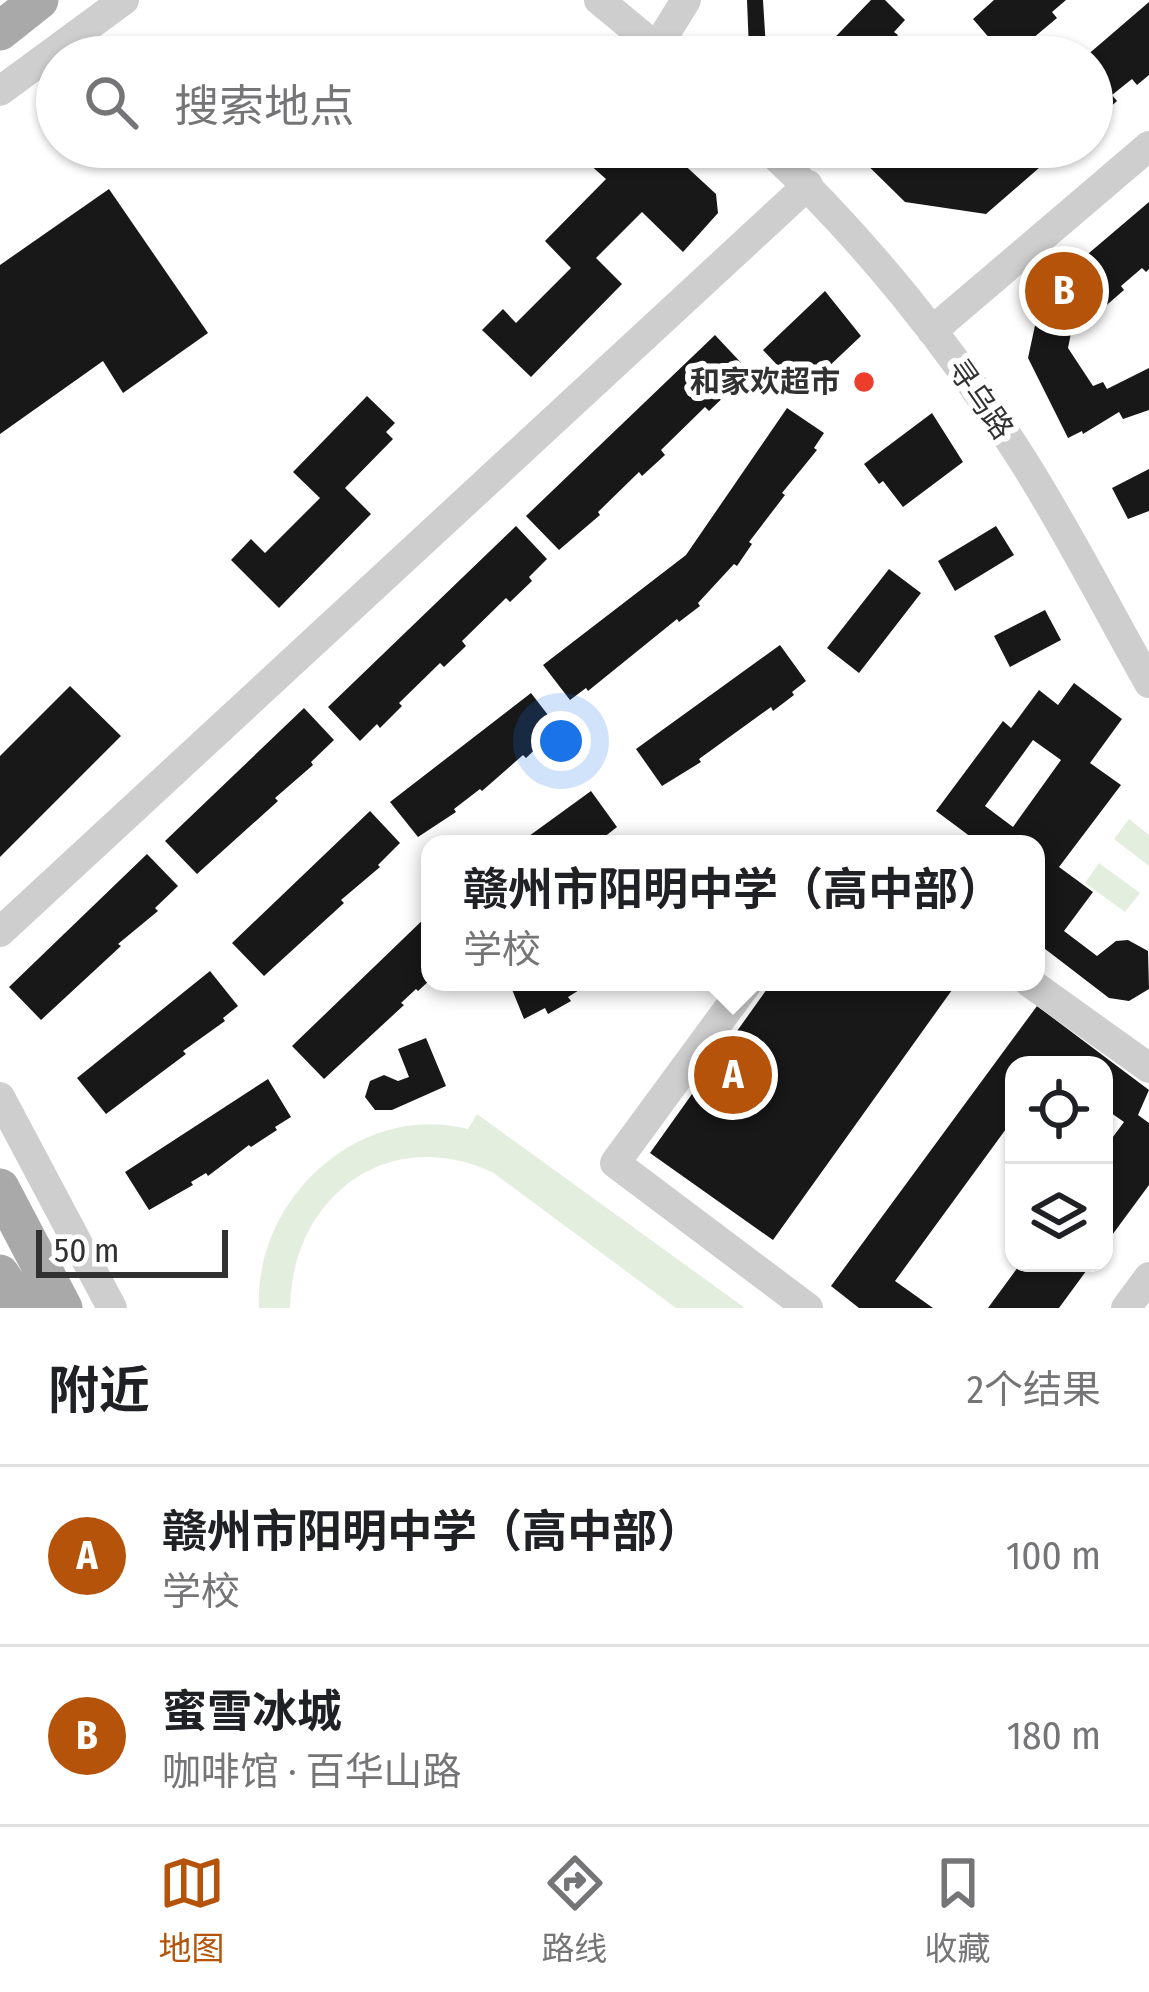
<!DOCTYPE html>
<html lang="zh">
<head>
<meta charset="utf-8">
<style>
  body { margin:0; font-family:"Fira Sans Condensed","Noto Sans SC",sans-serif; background:#f2f2f2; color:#202124 }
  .controls { position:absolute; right:36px; bottom:36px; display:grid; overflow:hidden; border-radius:24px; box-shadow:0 3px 9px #0004 }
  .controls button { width:108px; height:108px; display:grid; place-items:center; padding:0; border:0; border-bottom:3px solid #e0e0e0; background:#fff; color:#202124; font:60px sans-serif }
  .scale { position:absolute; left:36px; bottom:30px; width:192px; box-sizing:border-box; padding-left:12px; border:6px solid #313131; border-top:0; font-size:33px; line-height:42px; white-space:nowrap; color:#313131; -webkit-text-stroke:9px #fff; paint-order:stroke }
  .you { position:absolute; left:561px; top:741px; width:42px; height:42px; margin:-30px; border:9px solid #fff; border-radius:50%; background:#1a73e8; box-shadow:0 0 0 18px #1a73e833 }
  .badge { display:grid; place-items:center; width:78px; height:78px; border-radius:50%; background:#b45309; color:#fff; font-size:39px; font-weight:700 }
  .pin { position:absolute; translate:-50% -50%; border:6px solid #fff; box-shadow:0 3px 12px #0006 }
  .popup { position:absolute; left:421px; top:835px; width:624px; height:156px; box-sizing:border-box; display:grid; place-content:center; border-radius:24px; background:#fff; filter:drop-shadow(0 3px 9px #0005); font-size:39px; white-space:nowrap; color:#757577 }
  .popup b { font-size:45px; color:#202124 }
  .popup::after { content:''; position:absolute; left:50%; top:100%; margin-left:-24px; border:24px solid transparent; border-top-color:#fff }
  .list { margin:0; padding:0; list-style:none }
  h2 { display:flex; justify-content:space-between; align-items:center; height:156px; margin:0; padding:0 48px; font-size:51px }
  h2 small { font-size:39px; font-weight:400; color:#757577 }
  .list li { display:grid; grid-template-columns:78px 1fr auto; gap:36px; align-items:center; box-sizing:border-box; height:180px; padding:0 48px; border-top:3px solid #e0e0e0 }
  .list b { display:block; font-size:45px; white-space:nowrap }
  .list p { margin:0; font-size:39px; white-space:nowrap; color:#757577 }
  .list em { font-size:39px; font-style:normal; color:#757577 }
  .icon { flex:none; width:66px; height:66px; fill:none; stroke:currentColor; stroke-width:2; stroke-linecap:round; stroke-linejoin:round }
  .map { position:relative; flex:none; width:1149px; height:1308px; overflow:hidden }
  .search { position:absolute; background:#fff; box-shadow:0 3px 9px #0004; left:36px; right:36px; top:36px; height:132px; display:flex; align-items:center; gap:30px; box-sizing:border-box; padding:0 42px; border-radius:66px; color:#757577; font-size:45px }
  .sheet { height:516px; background:#fff }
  nav { display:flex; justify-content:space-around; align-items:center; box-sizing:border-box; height:168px; border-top:3px solid #e0e0e0; background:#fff; font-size:33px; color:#757577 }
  nav a { display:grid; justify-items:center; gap:6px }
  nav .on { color:#b45309 }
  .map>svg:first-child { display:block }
  .green { fill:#e4eede }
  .building { fill:#181818; fill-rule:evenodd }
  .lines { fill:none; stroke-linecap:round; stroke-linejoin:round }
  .minor { stroke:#cecece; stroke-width:30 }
  .major { stroke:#a9a9a9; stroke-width:39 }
  .poi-dot { fill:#ed3d2d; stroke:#fff; stroke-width:4.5 }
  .labels { text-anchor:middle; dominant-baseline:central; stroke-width:12; stroke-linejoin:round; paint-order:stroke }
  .poi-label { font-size:30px; font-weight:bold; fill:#313131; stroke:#fff; text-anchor:end }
  .street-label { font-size:30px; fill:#313131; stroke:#fff }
</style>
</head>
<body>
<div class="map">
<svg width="1149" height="1308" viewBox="0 0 1149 1308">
  <rect width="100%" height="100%" fill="#fff"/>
  <path class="green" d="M 1129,819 L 1149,835 L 1149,866 L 1114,839 Z
    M 1099,863 L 1140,893 L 1125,912 L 1085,883 Z
    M 477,1114 L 745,1308 L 676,1308 L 492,1172 C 387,1124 292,1197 290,1308 L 259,1308 C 254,1199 359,1101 468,1129 Z"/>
  <path class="building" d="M 747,0 L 763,0 L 766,49 L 775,57 L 757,57 L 749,50 Z
    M 871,0 L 885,0 L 905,20 L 894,32 L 898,35 L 877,57 L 816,57 Z
    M 994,0 L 1066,0 L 1052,12 L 1057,18 L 1020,49 L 1015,44 L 1003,54 L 973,19 Z
    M 1149,2 L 1149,75 L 1137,85 L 1132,79 L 1112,95 L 1117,101 L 1092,123 L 1092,57 L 1085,57 Z
    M 551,44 L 566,57 L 539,57 Z
    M 570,147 L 665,147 L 716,194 L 718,213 L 683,252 L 642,212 L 596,258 L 622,284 L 531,377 L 482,330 L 503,309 L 516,323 L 571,268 L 545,241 L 606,179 Z
    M 849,147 L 1063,147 L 986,214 L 905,202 Z
    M 109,189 L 208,333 L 123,393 L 103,361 L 0,434 L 0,265 Z
    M 1149,202 L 1149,269 L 1146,272 L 1142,268 L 1121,286 L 1124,290 L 1094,316 L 1090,312 L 1072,328 L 1068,348 L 1093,386 L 1103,382 L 1107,389 L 1149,368 L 1149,410 L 1123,419 L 1119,412 L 1083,434 L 1082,431 L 1068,438 L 1028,358 L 1042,293 Z
    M 825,291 L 861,336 L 806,388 L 784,364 L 780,368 L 763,350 Z
    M 715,335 L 746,368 L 727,386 L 731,390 L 709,411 L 705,407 L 661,450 L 665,455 L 642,476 L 639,472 L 598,512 L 600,515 L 559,550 L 526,516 Z
    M 367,396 L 395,423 L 386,432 L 393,439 L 345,488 L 371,514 L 279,608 L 231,560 L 251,539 L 265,553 L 320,498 L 293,472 Z
    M 787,408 L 824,433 L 814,448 L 817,450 L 782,493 L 785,495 L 749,542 L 752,544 L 737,566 L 734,564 L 698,603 L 700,606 L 679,622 L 677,619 L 588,691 L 586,688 L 570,700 L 543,665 L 686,555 Z
    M 932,413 L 963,462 L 903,507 L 883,481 L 879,484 L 864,464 Z
    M 1149,469 L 1149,511 L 1128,519 L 1112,488 Z
    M 516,526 L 547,559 L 529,577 L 532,581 L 510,602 L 506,598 L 462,641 L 466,646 L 444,667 L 440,663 L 399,703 L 402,706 L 380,728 L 377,724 L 360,741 L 328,707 Z
    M 996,526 L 1014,555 L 955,591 L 938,561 Z
    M 889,569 L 921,593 L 859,673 L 827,648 Z
    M 1045,610 L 1061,640 L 1010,667 L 994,636 Z
    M 780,645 L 806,681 L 792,692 L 794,695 L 773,711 L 771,707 L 699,759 L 701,762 L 662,786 L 636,749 Z
    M 1074,683 L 1122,719 L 1090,763 L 1121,785 L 1059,867 L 1093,892 L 1064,931 L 1097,956 L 1116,941 L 1128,940 L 1148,951 L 1149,989 L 1129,1001 L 1109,998 L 1036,942 L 1036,844 L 972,844 L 975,840 L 936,811 L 1003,721 L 1011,728 L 1039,690 L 1058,705 ZM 1033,740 L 1061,760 L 1013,827 L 985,806 Z
    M 70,686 L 121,736 L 0,857 L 0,756 Z
    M 531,693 L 558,728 L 526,758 L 523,755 L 482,791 L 480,789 L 454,809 L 456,812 L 418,837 L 390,802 Z
    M 304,708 L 334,740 L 311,762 L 313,765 L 275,798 L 278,801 L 197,874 L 165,841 Z
    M 591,791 L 617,827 L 603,838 L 606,841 L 518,844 Z
    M 370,811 L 400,843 L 378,865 L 380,867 L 341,900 L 344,903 L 264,976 L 232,943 Z
    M 147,854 L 178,886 L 155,908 L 158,911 L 118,944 L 121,946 L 41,1020 L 9,987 Z
    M 430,913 L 430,980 L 418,991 L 416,989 L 401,1003 L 404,1005 L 324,1079 L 292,1046 Z
    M 210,971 L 238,1006 L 223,1018 L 225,1021 L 183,1051 L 186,1054 L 106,1114 L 77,1078 Z
    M 509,982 L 604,982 L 595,987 L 592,982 L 568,997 L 571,1001 L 548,1014 L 545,1008 L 524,1019 Z
    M 772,982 L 941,982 L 952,990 L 773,1240 L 650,1153 Z
    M 1037,1006 L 1149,1090 L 1138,1115 L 1149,1123 L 1149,1185 L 1104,1246 L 1104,1149 L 1124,1122 L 1104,1108 L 1104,1065 L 1014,1065 L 1014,1118 L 895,1281 L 933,1308 L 859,1308 L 831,1286 Z
    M 426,1038 L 446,1086 L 392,1110 L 375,1110 L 365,1097 L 370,1081 L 384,1075 L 398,1081 L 409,1077 L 398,1049 Z
    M 268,1079 L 291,1117 L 275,1127 L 277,1130 L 251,1147 L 249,1145 L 208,1176 L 206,1173 L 191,1182 L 193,1185 L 149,1210 L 125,1172 Z
    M 1021,1263 L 1092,1263 L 1059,1308 L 988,1308 Z"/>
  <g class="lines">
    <path class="minor" d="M 599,0 L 668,57
      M 657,47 L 686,0
      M 0,91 L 124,0
      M 766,147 C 861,235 953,349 1022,459 C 1068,531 1107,609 1149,683
      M 932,331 L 1149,146
      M 0,932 L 808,185
      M 748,982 L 615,1163 L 808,1308
      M 1029,982 L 1149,1068
      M 0,1097 L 112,1308
      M 1126,1308 L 1149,1277"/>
    <path class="major" d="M 0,31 L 39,0
      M 0,1188 L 63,1308
      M 0,1274 L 22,1308"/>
  </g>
  <circle class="poi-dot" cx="864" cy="382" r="12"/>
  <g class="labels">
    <g class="poi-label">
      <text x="840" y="382">和家欢超市</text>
    </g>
    <g class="street-label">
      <text transform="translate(980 399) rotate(55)">寻乌路</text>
    </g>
  </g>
</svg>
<div class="controls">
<button><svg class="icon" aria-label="locate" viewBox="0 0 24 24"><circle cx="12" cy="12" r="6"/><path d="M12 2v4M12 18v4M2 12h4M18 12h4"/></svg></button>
<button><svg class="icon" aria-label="layers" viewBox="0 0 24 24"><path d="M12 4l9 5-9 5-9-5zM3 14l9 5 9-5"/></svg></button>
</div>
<div class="scale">50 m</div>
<div class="you"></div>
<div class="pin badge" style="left:733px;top:1075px">A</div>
<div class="popup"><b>赣州市阳明中学（高中部）</b>学校</div>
<div class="pin badge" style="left:1064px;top:291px">B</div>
<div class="search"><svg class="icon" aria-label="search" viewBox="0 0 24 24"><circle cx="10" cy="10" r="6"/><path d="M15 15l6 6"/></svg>搜索地点</div>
</div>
<section class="sheet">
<h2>附近<small>2个结果</small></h2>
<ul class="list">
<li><span class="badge">A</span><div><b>赣州市阳明中学（高中部）</b><p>学校</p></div><em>100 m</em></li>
<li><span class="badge">B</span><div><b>蜜雪冰城</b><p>咖啡馆 · 百华山路</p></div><em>180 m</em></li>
</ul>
</section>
<nav>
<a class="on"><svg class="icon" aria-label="map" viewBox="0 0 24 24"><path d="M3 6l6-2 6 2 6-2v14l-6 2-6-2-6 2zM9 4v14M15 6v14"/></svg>地图</a>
<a><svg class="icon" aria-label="directions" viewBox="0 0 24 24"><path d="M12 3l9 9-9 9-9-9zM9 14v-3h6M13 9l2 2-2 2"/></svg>路线</a>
<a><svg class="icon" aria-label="saved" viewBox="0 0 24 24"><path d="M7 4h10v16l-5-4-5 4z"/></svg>收藏</a>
</nav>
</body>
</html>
